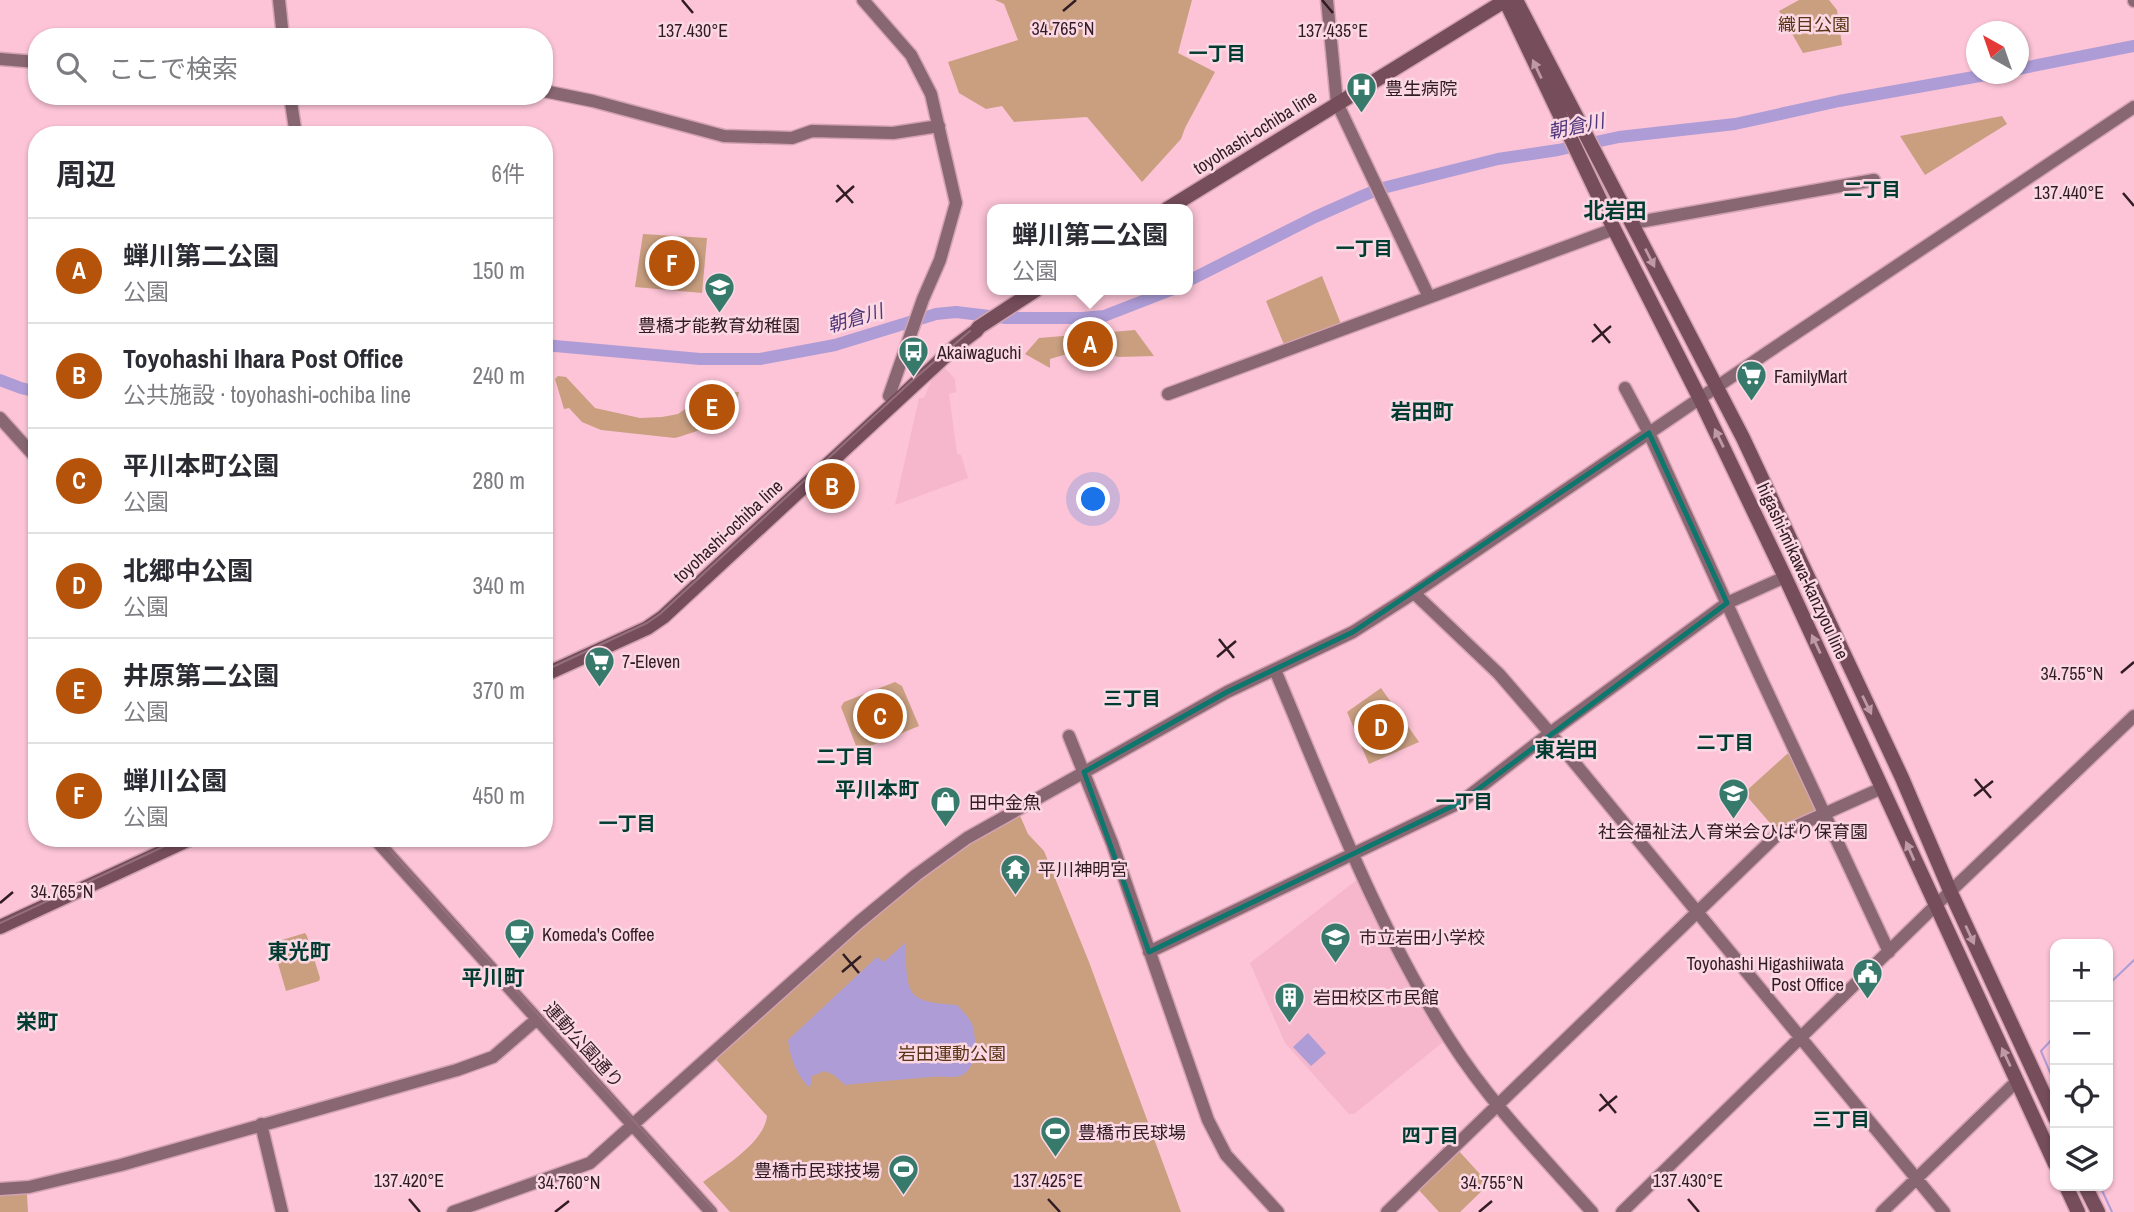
<!DOCTYPE html>
<html lang="ja">
<head>
<meta charset="utf-8">
<style>
  body { margin:0; font-family:"Archivo Narrow","Noto Sans JP",sans-serif; background:#f7f7f7; color:#2b2b33 }
  .controls { position:absolute; right:21px; bottom:21px; display:grid; overflow:hidden; border-radius:14px; box-shadow:0 2px 5px #0004 }
  .controls button { width:63px; height:63px; display:grid; place-items:center; padding:0; border:0; border-bottom:2px solid #e1e1e2; background:#fff; color:#2b2b33; font:35px sans-serif }
  .compass { position:absolute; left:1966px; top:21px; width:63px; height:63px; border-radius:50%; background:#fff; box-shadow:0 2px 5px #0004; rotate:320deg }
  .you { position:absolute; left:1094px; top:500px; width:24px; height:24px; margin:-18px; border:5px solid #fff; border-radius:50%; background:#1a73e8; box-shadow:0 0 0 10px #1a73e833 }
  .badge { display:grid; place-items:center; width:46px; height:46px; border-radius:50%; background:#b45309; color:#fff; font-size:23px; font-weight:700 }
  .pin { position:absolute; translate:-50% -50%; border:4px solid #fff; box-shadow:0 2px 7px #0006 }
  .popup { position:absolute; left:987px; top:204px; width:206px; height:91px; box-sizing:border-box; display:grid; place-content:center; border-radius:14px; background:#fff; filter:drop-shadow(0 2px 5px #0005); font-size:23px; white-space:nowrap; color:#7c7c81 }
  .popup b { font-size:26px; color:#2b2b33 }
  .popup::after { content:''; position:absolute; left:50%; top:100%; margin-left:-14px; border:14px solid transparent; border-top-color:#fff }
  .list { margin:0; padding:0; list-style:none }
  h2 { display:flex; justify-content:space-between; align-items:center; height:91px; margin:0; padding:0 28px; font-size:30px }
  h2 small { font-size:23px; font-weight:400; color:#7c7c81 }
  .list li { display:grid; grid-template-columns:46px 1fr auto; gap:21px; align-items:center; box-sizing:border-box; height:105px; padding:0 28px; border-top:2px solid #e1e1e2 }
  .list b { display:block; font-size:26px; white-space:nowrap }
  .list p { margin:0; font-size:23px; white-space:nowrap; color:#7c7c81 }
  .list em { font-size:23px; font-style:normal; color:#7c7c81 }
  .icon { flex:none; width:38px; height:38px; fill:none; stroke:currentColor; stroke-width:2; stroke-linecap:round; stroke-linejoin:round }
  .map { position:relative; flex:none; width:2134px; height:1212px; overflow:hidden }
  .search { position:absolute; background:#fff; box-shadow:0 2px 5px #0004; left:28px; top:28px; width:525px; height:77px; display:flex; align-items:center; gap:18px; box-sizing:border-box; padding:0 24px; border-radius:28px; color:#7c7c81; font-size:26px }
  .panel { position:absolute; background:#fff; box-shadow:0 2px 5px #0004; left:28px; top:126px; width:525px; height:721px; border-radius:28px }
  .map>svg:first-child { display:block }
  .built { fill:#f6b6cb }
  .green { fill:#c99f80 }
  .water { fill:#ad9cd6 }
  .lines { fill:none; stroke-linecap:round; stroke-linejoin:round }
  .stream { stroke:#ad9cd6; stroke-width:2 }
  .river { stroke:#ad9cd6; stroke-width:12 }
  .secondary-casing { stroke:#d3a2b2; stroke-width:15 }
  .primary-casing { stroke:#d3a2b2; stroke-width:17 }
  .secondary { stroke:#896772; stroke-width:12 }
  .primary { stroke:#764d5b; stroke-width:14 }
  .tram { stroke:#956f7c; stroke-width:2 }
  .oneway { fill:#bf99a6 }
  .marked { fill:none; stroke:#0f766e; stroke-width:5; stroke-linejoin:round }
  .ticks { fill:none; stroke:#311c24; stroke-width:2.5 }
  .labels { text-anchor:middle; dominant-baseline:central; stroke-width:5; stroke-linejoin:round; paint-order:stroke }
  .park-label { font-size:18px; fill:#593416; stroke:#fbd8e3 }
  .poi-label { font-size:18px; fill:#311c24; stroke:#fbd8e3; text-anchor:start }
  .street-label { font-size:18px; fill:#311c24; stroke:#fbd8e3 }
  .neighbourhood-label { font-size:19px; font-weight:bold; fill:#003c32; stroke:#fbd8e3 }
  .water-label { font-size:19px; font-style:italic; fill:#4f367b; stroke:#fbd8e3 }
  .quarter-label { font-size:21px; font-weight:bold; fill:#003c32; stroke:#fbd8e3 }
  .ticks-label { font-size:18px; text-anchor:middle; fill:#311c24; stroke:#fbd8e3; stroke-width:5; stroke-linejoin:round; paint-order:stroke }
</style>
</head>
<body>
<div class="map">
<svg width="2134" height="1212" viewBox="0 0 2134 1212">
  <rect width="100%" height="100%" fill="#fcc4d6"/>
  <path class="built" d="M 942,365 L 955,379 L 956,392 L 949,394 L 957,454 L 961,455 L 968,478 L 895,505 L 919,398 L 924,398 L 936,370 Z
    M 1358,879 L 1443,1038 L 1443,1042 L 1354,1114 L 1349,1114 L 1285,1043 L 1250,963 Z"/>
  <path class="green" d="M 995,0 L 1192,0 L 1178,53 L 1215,72 L 1185,128 L 1181,139 L 1142,182 L 1087,117 L 1014,122 L 1002,106 L 986,109 L 959,93 L 948,62 L 1018,40 L 1004,4 Z
    M 1799,0 L 1829,0 L 1837,10 L 1842,45 L 1803,53 L 1779,11 Z
    M 2002,116 L 2007,124 L 1925,175 L 1900,136 Z
    M 643,234 L 707,238 L 702,293 L 635,287 Z
    M 1322,276 L 1341,324 L 1285,347 L 1266,301 Z
    M 1135,330 L 1154,356 L 1118,357 L 1103,350 L 1081,350 L 1050,359 L 1050,368 L 1025,354 L 1039,338 Z
    M 558,376 L 566,377 L 595,408 L 640,418 L 662,417 L 678,414 L 709,392 L 739,392 C 737,399 737,407 732,413 C 724,422 687,435 675,438 L 601,430 L 582,422 L 569,408 L 564,409 L 555,379 Z
    M 895,682 L 902,686 L 919,726 L 858,751 L 841,707 L 844,702 Z
    M 1381,688 L 1419,742 L 1369,764 L 1347,712 Z
    M 1787,754 L 1792,755 L 1819,812 L 1777,831 L 1744,793 Z
    M 1017,809 L 1028,834 L 1044,851 L 1089,962 L 1181,1212 L 730,1212 L 703,1182 C 723,1167 764,1143 767,1116 L 711,1054 L 859,922 Z
    M 305,933 L 307,936 L 320,978 L 319,981 L 286,991 L 272,943 Z
    M 1458,1150 L 1489,1184 L 1460,1212 L 1439,1212 L 1417,1188 Z
    M 25,1192 L 27,1195 L 28,1212 L 0,1212 L 0,1193 Z"/>
  <path class="water" d="M 905,943 C 908,993 903,1002 957,1005 C 962,1011 968,1016 971,1022 C 978,1036 977,1071 960,1076 C 952,1078 941,1076 932,1077 C 903,1079 874,1082 845,1085 L 834,1075 L 825,1071 L 812,1076 L 810,1088 C 797,1076 790,1058 788,1040 L 877,957 L 884,962 Z
    M 1308,1033 L 1326,1053 L 1311,1066 L 1293,1047 Z"/>
  <g class="lines">
    <path class="stream" d="M 2108,985 L 2134,960
      M 2055,1036 L 2041,1051 L 2055,1084
      M 2100,1186 L 2112,1212"/>
    <path class="river" d="M 2018,69 L 2134,46
      M 1188,281 L 1315,217 L 1360,197 L 1379,189 L 1430,176 L 1498,159 L 1558,150 L 1619,137 L 1735,124 L 1839,101 L 1991,74
      M 544,345 L 700,359 L 760,359 L 835,345 L 936,314 L 956,312 L 1006,318 L 1082,318 L 1104,316 L 1171,290
      M 0,380 L 21,388 L 37,392"/>
    <defs>
      <path id="secondary" d="M 279,0 L 283,37
        M 863,0 L 911,55 L 931,94 L 956,203 L 940,260 L 923,299 L 889,396
        M 1327,0 L 1337,103 L 1429,297
        M 2134,0 L 2134,1
        M 0,59 L 37,62
        M 544,91 L 593,101 L 724,136 L 792,138 L 812,131 L 893,133 L 939,126
        M 290,96 L 296,135
        M 1633,223 L 1874,180
        M 1625,388 L 1649,433 L 1759,674 L 1889,952
        M 1168,394 L 1614,229
        M 0,418 L 37,459
        M 1414,593 L 1499,674 L 1550,733 L 1944,1212
        M 1275,670 C 1328,795 1376,925 1450,1040 C 1490,1103 1543,1157 1592,1212
        M 1069,736 L 1112,843 L 1208,1120 L 1226,1155 L 1278,1212
        M 374,838 L 711,1212
        M 1149,952 L 1461,802 L 1550,733 L 1727,603 L 1785,577
        M 261,1124 L 282,1212
        M 0,1189 L 29,1187 L 121,1165 L 457,1070 L 493,1057 L 537,1019
        M 453,1212 L 590,1163 L 859,922 L 916,875 L 967,838 L 1227,692 L 1353,632 L 1414,593 L 1768,352 L 2134,107
        M 1387,1212 L 1777,835 L 1882,788
        M 1622,1212 L 1935,906 L 2134,716
        M 1882,1212 L 2017,1081"/>
      <path id="primary" d="M 1505,0 L 1614,229 L 1700,399 L 1785,577 L 2055,1164
        M 1516,0 L 1743,438 L 1902,778 L 1951,893 L 2055,1118
        M 1167,209 L 1506,0
        M 544,675 L 647,628 L 663,617 L 956,346 L 976,331 L 979,327 L 1036,290
        M 0,927 L 192,838
        M 2066,1186 L 2078,1212
        M 2085,1186 L 2098,1212"/>
    </defs>
    <use href="#secondary" class="secondary-casing"/>
    <use href="#primary" class="primary-casing"/>
    <use href="#secondary" class="secondary"/>
    <use href="#primary" class="primary"/>
    <path class="tram" d="M 544,671 L 647,623 L 660,614 L 914,379 L 970,331
      M 379,838 L 716,1212
      M 0,923 L 182,838"/>
  </g>
  <defs><path id="oneway-solid" d="M-6-.8H1V-3.2L6.5 0L1 3.2V.8H-6Z" transform="scale(1.75)"/></defs>
  <g class="oneway">
    <use href="#oneway-solid" transform="translate(1537 69) rotate(-115)"/>
    <use href="#oneway-solid" transform="translate(1650 258) rotate(63)"/>
    <use href="#oneway-solid" transform="translate(1719 438) rotate(-116)"/>
    <use href="#oneway-solid" transform="translate(1816 644) rotate(-115)"/>
    <use href="#oneway-solid" transform="translate(1867 705) rotate(64)"/>
    <use href="#oneway-solid" transform="translate(1910 851) rotate(-114)"/>
    <use href="#oneway-solid" transform="translate(1970 935) rotate(65)"/>
    <use href="#oneway-solid" transform="translate(2006 1057) rotate(-115)"/>
  </g>
  <path class="marked" d="M 1649,433 L 1727,603 L 1461,802 L 1149,952 L 1084,772 L 1227,692 L 1353,632 Z"/>
  <path class="ticks" d="M 682,0 L 693,13M 1322,0 L 1333,13M 1063,11 L 1076,0M 837,185 L 853,203M 2123,193 L 2134,206M 836,202 L 854,186M 1594,324 L 1610,343M 1592,342 L 1611,326M 1219,639 L 1234,658M 1217,657 L 1236,641M 2121,673 L 2134,662M 1975,779 L 1991,798M 1974,796 L 1993,781M 0,903 L 13,892M 843,954 L 859,973M 842,972 L 861,956M 1600,1094 L 1616,1113M 1599,1111 L 1617,1096M 409,1199 L 420,1212M 1048,1199 L 1060,1212M 1688,1199 L 1699,1212M 555,1212 L 569,1201M 1479,1212 L 1492,1201"/>
  <defs>
    <symbol id="hospital-pin" viewBox="-11 -11 22 30"><path d="M0 17L-7.5 6A9.5 9.5 0 1 1 7.5 6Z" fill="#377a6c" stroke="#fbd8e3"/><path d="M-5-5h3v3.5h4V-5h3V5h-3V1.5h-4V5h-3Z" fill="#fff"/></symbol>
    <symbol id="school-pin" viewBox="-11 -11 22 30"><path d="M0 17L-7.5 6A9.5 9.5 0 1 1 7.5 6Z" fill="#377a6c" stroke="#fbd8e3"/><path d="M0-5L7-2L0 1L-7-2ZM-4 1L0 2.5L4 1V4Q0 6-4 4Z" fill="#fff"/></symbol>
    <symbol id="bus-pin" viewBox="-11 -11 22 30"><path d="M0 17L-7.5 6A9.5 9.5 0 1 1 7.5 6Z" fill="#377a6c" stroke="#fbd8e3"/><path d="M-5-6H5V4H4V6H2V4H-2V6H-4V4H-5ZM-3.5-4V0h7V-4ZM-3.5 1.2v1.5H-2V1.2ZM2 1.2v1.5H3.5V1.2Z" fill="#fff"/></symbol>
    <symbol id="supermarket-pin" viewBox="-11 -11 22 30"><path d="M0 17L-7.5 6A9.5 9.5 0 1 1 7.5 6Z" fill="#377a6c" stroke="#fbd8e3"/><path d="M-6-5.5h2.5l.6 2H6L4.5 2H-2.5L-4.4-4H-6ZM-1.5 3.2a1.3 1.3 0 1 0 .1 0ZM3 3.2a1.3 1.3 0 1 0 .1 0Z" fill="#fff"/></symbol>
    <symbol id="shop-pin" viewBox="-11 -11 22 30"><path d="M0 17L-7.5 6A9.5 9.5 0 1 1 7.5 6Z" fill="#377a6c" stroke="#fbd8e3"/><path d="M-5-2.5h2.3a2.7 3.5 0 0 1 5.4 0H5L5.5 6h-11ZM-1.5-2.5h3a1.5 2.3 0 0 0-3 0Z" fill="#fff"/></symbol>
    <symbol id="temple-pin" viewBox="-11 -11 22 30"><path d="M0 17L-7.5 6A9.5 9.5 0 1 1 7.5 6Z" fill="#377a6c" stroke="#fbd8e3"/><path d="M0-6L5-2H3V0L6.5 2.5H4V6H1.5V3h-3V6H-4V2.5H-6.5L-3 0V-2H-5Z" fill="#fff"/></symbol>
    <symbol id="cafe-pin" viewBox="-11 -11 22 30"><path d="M0 17L-7.5 6A9.5 9.5 0 1 1 7.5 6Z" fill="#377a6c" stroke="#fbd8e3"/><path d="M-5.5-4.5H6V0H3Q3 3.5 0 3.5H-2.5Q-5.5 3.5-5.5 0ZM3-3.2v2h1.7v-2ZM-6 4.5H4V6H-6Z" fill="#fff"/></symbol>
    <symbol id="civic-pin" viewBox="-11 -11 22 30"><path d="M0 17L-7.5 6A9.5 9.5 0 1 1 7.5 6Z" fill="#377a6c" stroke="#fbd8e3"/><path d="M-.6-6.5H3V-4.5H.6V-3L4-1V1h2V6H-6V1h2V-1L-.6-3ZM-1.2 2.5V6h2.4V2.5Z" fill="#fff"/></symbol>
    <symbol id="building-pin" viewBox="-11 -11 22 30"><path d="M0 17L-7.5 6A9.5 9.5 0 1 1 7.5 6Z" fill="#377a6c" stroke="#fbd8e3"/><path d="M-4-6H4V6H1V3H-1V6H-4ZM-2.5-4.3h1.7v1.8h-1.7ZM.8-4.3h1.7v1.8H.8ZM-2.5-1h1.7V.8h-1.7ZM.8-1h1.7V.8H.8Z" fill="#fff"/></symbol>
    <symbol id="stadium-pin" viewBox="-11 -11 22 30"><path d="M0 17L-7.5 6A9.5 9.5 0 1 1 7.5 6Z" fill="#377a6c" stroke="#fbd8e3"/><path d="M0-5a6.5 5 0 1 0 0 10a6.5 5 0 1 0 0-10ZM-3.5-1.8h7v3.6h-7Z" fill="#fff"/></symbol>
  </defs>
  <g fill-rule="evenodd">
    <use href="#hospital-pin" x="1344" y="70" width="35" height="47"/>
    <use href="#school-pin" x="702" y="270" width="35" height="47"/>
    <use href="#bus-pin" x="896" y="334" width="35" height="47"/>
    <use href="#supermarket-pin" x="1734" y="358" width="35" height="47"/>
    <use href="#supermarket-pin" x="582" y="644" width="35" height="47"/>
    <use href="#school-pin" x="1716" y="776" width="35" height="47"/>
    <use href="#shop-pin" x="928" y="784" width="35" height="47"/>
    <use href="#temple-pin" x="998" y="852" width="35" height="47"/>
    <use href="#cafe-pin" x="502" y="916" width="35" height="47"/>
    <use href="#school-pin" x="1318" y="920" width="35" height="47"/>
    <use href="#civic-pin" x="1850" y="956" width="35" height="47"/>
    <use href="#building-pin" x="1272" y="980" width="35" height="47"/>
    <use href="#stadium-pin" x="1038" y="1114" width="35" height="47"/>
    <use href="#stadium-pin" x="886" y="1152" width="35" height="47"/>
  </g>
  <g class="labels">
    <g class="park-label">
      <text x="1814" y="24">織目公園</text>
      <text x="952" y="1053">岩田運動公園</text>
    </g>
    <g class="poi-label">
      <text x="1385" y="88">豊生病院</text>
      <text x="719" y="325" text-anchor="middle">豊橋才能教育幼稚園</text>
      <text x="937" y="352">Akaiwaguchi</text>
      <text x="1774" y="376">FamilyMart</text>
      <text x="622" y="661">7-Eleven</text>
      <text x="969" y="802">田中金魚</text>
      <text x="1733" y="831" text-anchor="middle">社会福祉法人育栄会ひばり保育園</text>
      <text x="1038" y="869">平川神明宮</text>
      <text x="542" y="934">Komeda's Coffee</text>
      <text x="1359" y="937">市立岩田小学校</text>
      <text x="1844" y="963" text-anchor="end">Toyohashi Higashiiwata<tspan x="1844" dy="21">Post Office</tspan></text>
      <text x="1313" y="997">岩田校区市民館</text>
      <text x="1078" y="1132">豊橋市民球場</text>
      <text x="880" y="1170" text-anchor="end">豊橋市民球技場</text>
    </g>
    <g class="street-label">
      <text transform="translate(1255 132) rotate(-32)">toyohashi-ochiba line</text>
      <text transform="translate(728 531) rotate(-43)">toyohashi-ochiba line</text>
      <text transform="translate(1803 571) rotate(65)">higashi-mikawa-kanzyou line</text>
      <text transform="translate(584 1045) rotate(48)">運動公園通り</text>
    </g>
    <g class="neighbourhood-label">
      <text x="1217" y="53">一丁目</text>
      <text x="1872" y="189">二丁目</text>
      <text x="1364" y="248">一丁目</text>
      <text x="1132" y="698">三丁目</text>
      <text x="1725" y="742">二丁目</text>
      <text x="845" y="756">二丁目</text>
      <text x="1464" y="801">一丁目</text>
      <text x="627" y="823">一丁目</text>
      <text x="1841" y="1119">三丁目</text>
      <text x="1430" y="1135">四丁目</text>
    </g>
    <g class="water-label">
      <text transform="translate(1576 126) rotate(-12)">朝倉川</text>
      <text transform="translate(855 318) rotate(-16)">朝倉川</text>
    </g>
    <g class="quarter-label">
      <text x="1615" y="210">北岩田</text>
      <text x="1422" y="411">岩田町</text>
      <text x="1566" y="749">東岩田</text>
      <text x="877" y="789">平川本町</text>
      <text x="299" y="951">東光町</text>
      <text x="493" y="977">平川町</text>
      <text x="37" y="1021">栄町</text>
    </g>
  </g>
  <g class="ticks-label">
    <text x="1063" y="35">34.765°N</text>
    <text x="693" y="37">137.430°E</text>
    <text x="1333" y="37">137.435°E</text>
    <text x="2069" y="199">137.440°E</text>
    <text x="2072" y="680">34.755°N</text>
    <text x="62" y="898">34.765°N</text>
    <text x="409" y="1187">137.420°E</text>
    <text x="1048" y="1187">137.425°E</text>
    <text x="1688" y="1187">137.430°E</text>
    <text x="569" y="1189">34.760°N</text>
    <text x="1492" y="1189">34.755°N</text>
  </g>
</svg>
<div class="controls">
<button>+</button>
<button>−</button>
<button><svg class="icon" aria-label="locate" viewBox="0 0 24 24"><circle cx="12" cy="12" r="6"/><path d="M12 2v4M12 18v4M2 12h4M18 12h4"/></svg></button>
<button><svg class="icon" aria-label="layers" viewBox="0 0 24 24"><path d="M12 4l9 5-9 5-9-5zM3 14l9 5 9-5"/></svg></button>
</div>
<svg class="compass" viewBox="-18 -18 36 36"><path d="M0-13l5 13h-10z" fill="#e53935"/><path d="M0 13l5-13h-10z" fill="#7c7c81"/></svg>
<div class="you"></div>
<div class="pin badge" style="left:1090px;top:344px">A</div>
<div class="popup"><b>蝉川第二公園</b>公園</div>
<div class="pin badge" style="left:832px;top:486px">B</div>
<div class="pin badge" style="left:880px;top:716px">C</div>
<div class="pin badge" style="left:1381px;top:727px">D</div>
<div class="pin badge" style="left:712px;top:407px">E</div>
<div class="pin badge" style="left:672px;top:263px">F</div>
<div class="search"><svg class="icon" aria-label="search" viewBox="0 0 24 24"><circle cx="10" cy="10" r="6"/><path d="M15 15l6 6"/></svg>ここで検索</div>
<section class="panel">
<h2>周辺<small>6件</small></h2>
<ul class="list">
<li><span class="badge">A</span><div><b>蝉川第二公園</b><p>公園</p></div><em>150 m</em></li>
<li><span class="badge">B</span><div><b>Toyohashi Ihara Post Office</b><p>公共施設 · toyohashi-ochiba line</p></div><em>240 m</em></li>
<li><span class="badge">C</span><div><b>平川本町公園</b><p>公園</p></div><em>280 m</em></li>
<li><span class="badge">D</span><div><b>北郷中公園</b><p>公園</p></div><em>340 m</em></li>
<li><span class="badge">E</span><div><b>井原第二公園</b><p>公園</p></div><em>370 m</em></li>
<li><span class="badge">F</span><div><b>蝉川公園</b><p>公園</p></div><em>450 m</em></li>
</ul>
</section>
</div>
</body>
</html>
